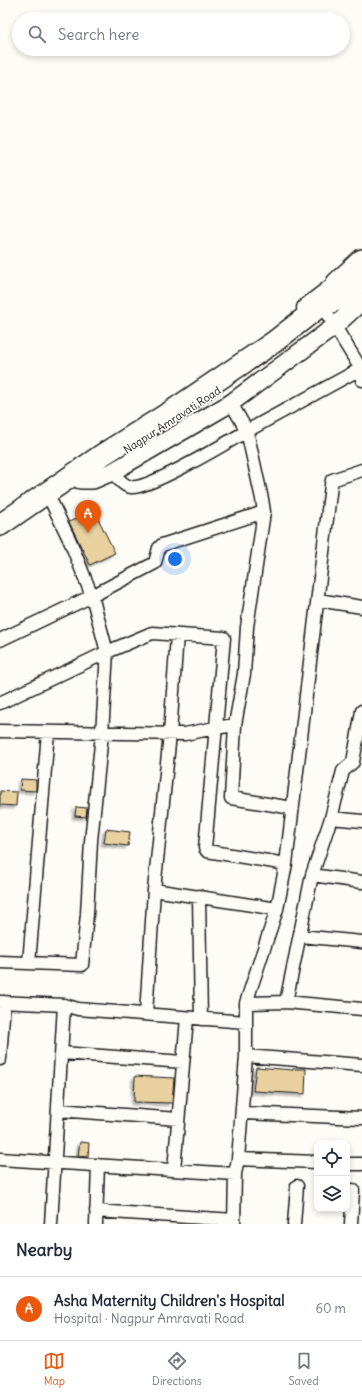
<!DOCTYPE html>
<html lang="en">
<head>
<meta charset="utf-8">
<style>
  body { margin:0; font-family:Delius,sans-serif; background:#f2f2f3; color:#1f2937 }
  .controls { position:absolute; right:12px; bottom:12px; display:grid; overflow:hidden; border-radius:8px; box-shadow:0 2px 6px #0003 }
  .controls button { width:36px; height:36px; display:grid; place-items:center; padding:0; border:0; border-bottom:1px solid #e0e1e3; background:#fff; color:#1f2937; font:20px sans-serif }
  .you { position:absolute; left:175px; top:559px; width:14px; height:14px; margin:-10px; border:3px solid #fff; border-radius:50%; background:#1a73e8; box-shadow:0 0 0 6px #1a73e833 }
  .badge { display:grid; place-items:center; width:26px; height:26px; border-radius:50%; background:#ea580c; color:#fff; font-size:13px; font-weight:700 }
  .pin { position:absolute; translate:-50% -33px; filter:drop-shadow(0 1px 2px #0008) }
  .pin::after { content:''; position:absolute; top:21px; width:14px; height:12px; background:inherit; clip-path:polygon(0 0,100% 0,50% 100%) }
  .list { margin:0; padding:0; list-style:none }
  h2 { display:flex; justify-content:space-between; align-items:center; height:52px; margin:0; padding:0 16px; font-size:17px }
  h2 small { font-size:13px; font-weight:400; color:#747a83 }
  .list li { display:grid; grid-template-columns:26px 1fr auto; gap:12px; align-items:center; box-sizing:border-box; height:64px; padding:0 16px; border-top:1px solid #e0e1e3 }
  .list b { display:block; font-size:15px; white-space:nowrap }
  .list p { margin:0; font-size:13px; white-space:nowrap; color:#747a83 }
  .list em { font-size:13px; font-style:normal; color:#747a83 }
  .icon { flex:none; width:22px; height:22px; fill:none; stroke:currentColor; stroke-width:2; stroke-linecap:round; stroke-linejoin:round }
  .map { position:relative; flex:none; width:362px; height:1224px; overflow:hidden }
  .search { position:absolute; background:#fff; box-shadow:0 2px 6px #0003; left:12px; right:12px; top:12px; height:44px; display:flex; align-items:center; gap:10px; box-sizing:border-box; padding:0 14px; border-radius:22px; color:#747a83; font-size:15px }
  .sheet { height:116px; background:#fff }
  nav { display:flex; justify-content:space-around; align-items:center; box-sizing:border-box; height:56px; border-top:1px solid #e0e1e3; background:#fff; font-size:11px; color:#747a83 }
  nav a { display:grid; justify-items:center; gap:2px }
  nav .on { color:#ea580c }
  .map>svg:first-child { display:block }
  .building { fill:#e9d09f; stroke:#1c1c1c; filter:url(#shadow) }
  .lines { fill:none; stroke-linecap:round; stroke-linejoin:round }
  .street-casing { stroke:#1c1c1c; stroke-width:15 }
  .secondary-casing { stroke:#1c1c1c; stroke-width:20 }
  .primary-casing { stroke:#1c1c1c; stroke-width:21 }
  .highway-casing { stroke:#1c1c1c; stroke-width:24 }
  .street { stroke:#fdfcf7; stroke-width:12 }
  .secondary { stroke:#fdfcf7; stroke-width:17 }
  .primary { stroke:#fdfcf7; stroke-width:18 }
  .highway { stroke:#fdfcf7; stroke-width:21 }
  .labels { text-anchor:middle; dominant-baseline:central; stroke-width:3.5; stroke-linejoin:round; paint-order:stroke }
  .street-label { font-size:11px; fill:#1c1c1c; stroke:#fdfcf7 }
</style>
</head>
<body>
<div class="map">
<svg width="362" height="1224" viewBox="0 0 362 1224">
  <defs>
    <filter id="shadow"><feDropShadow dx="-3" dy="3" stdDeviation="1" flood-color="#0004"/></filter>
  </defs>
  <rect width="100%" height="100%" fill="#fdfcf7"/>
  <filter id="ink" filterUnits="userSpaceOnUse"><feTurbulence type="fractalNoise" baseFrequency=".025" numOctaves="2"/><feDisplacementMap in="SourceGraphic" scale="8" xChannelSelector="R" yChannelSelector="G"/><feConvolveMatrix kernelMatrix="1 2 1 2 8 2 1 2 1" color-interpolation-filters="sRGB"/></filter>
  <g filter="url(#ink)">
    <path class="building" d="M 94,510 L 115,553 L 90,565 L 69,522 Z
      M 21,779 L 36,780 L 36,791 L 20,790 Z
      M 0,791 L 17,792 L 16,806 L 0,805 Z
      M 76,807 L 87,808 L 86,817 L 75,816 Z
      M 106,829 L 130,832 L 128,846 L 104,843 Z
      M 256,1067 L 293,1070 L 293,1069 L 306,1069 L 305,1094 L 253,1091 Z
      M 135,1076 L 174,1078 L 172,1103 L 134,1102 Z
      M 80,1142 L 89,1143 L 88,1157 L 78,1156 Z"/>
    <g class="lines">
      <defs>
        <path id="street" d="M 326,312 L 361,369 L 362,380
          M 231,403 L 247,431 L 362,368
          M 112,472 C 117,477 123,486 131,487 C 148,490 228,442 247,431 L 262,499 L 264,512 L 247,627 L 244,674 L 235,725 L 231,798 L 292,808
          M 318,600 L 362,607
          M 177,635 L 170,734 L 154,890 L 277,909
          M 0,640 L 92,596 L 70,541 L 50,499
          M 0,703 L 107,652 L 92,596 L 155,563 L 159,548 L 162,545 L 264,512
          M 0,731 L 185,734 L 215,728 L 235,725
          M 331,818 L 362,821
          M 312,875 L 362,882
          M 199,896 L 201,1019
          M 300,936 L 362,942
          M 0,962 L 82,965 L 87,914 L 91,841 L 102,734 L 107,652 L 152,633 L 224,638 L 205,848 L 207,851 L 286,864
          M 29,963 L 48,732
          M 0,1002 L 64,1005 L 78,1009 L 246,1022
          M 286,1002 L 312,875 L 331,818 L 343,771 L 353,762 L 362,711
          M 246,1003 L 286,1002 L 362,1009
          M 146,1014 L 154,890
          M 62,1053 L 183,1062
          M 246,1056 L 362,1065
          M 0,1059 L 4,1002
          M 58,1110 L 178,1119
          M 242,1113 L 362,1118
          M 0,1159 L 235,1174
          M 238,1159 L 317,1162
          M 347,1164 L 362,1164
          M 174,1170 L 187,1018
          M 96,1211 L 234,1220
          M 51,1224 L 64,1005
          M 96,1224 L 98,1165
          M 234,1224 L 235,1174 L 238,1159 L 246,1056 L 246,1003 L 277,909 L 286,864 L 331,485 L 332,480 L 362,470
          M 294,1224 L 297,1186
          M 351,1224 L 353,1190"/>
        <path id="secondary" d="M 80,480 L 93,480 L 112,472 L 231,403 L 335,326 L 362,301"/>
        <path id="primary" d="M 306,308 L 333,287"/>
        <path id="highway" d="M 337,283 L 362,260
          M 0,525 L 102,455 L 172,411 L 274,342 L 320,306 L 340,299 L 362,279"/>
      </defs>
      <use href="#street" class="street-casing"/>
      <use href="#secondary" class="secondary-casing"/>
      <use href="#primary" class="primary-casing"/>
      <use href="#highway" class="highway-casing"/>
      <use href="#street" class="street"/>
      <use href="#secondary" class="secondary"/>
      <use href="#primary" class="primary"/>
      <use href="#highway" class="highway"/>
    </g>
  </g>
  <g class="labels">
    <g class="street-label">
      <text transform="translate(172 420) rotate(-33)">Nagpur Amravati Road</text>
    </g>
  </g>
</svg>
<div class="controls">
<button><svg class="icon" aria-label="locate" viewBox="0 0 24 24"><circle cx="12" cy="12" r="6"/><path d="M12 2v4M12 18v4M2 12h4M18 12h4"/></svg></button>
<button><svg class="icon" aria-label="layers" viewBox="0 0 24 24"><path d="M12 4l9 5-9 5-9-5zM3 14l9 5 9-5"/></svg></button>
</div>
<div class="you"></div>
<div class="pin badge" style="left:88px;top:533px">A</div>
<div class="search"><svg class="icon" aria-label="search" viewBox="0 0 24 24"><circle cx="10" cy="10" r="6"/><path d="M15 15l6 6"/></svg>Search here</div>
</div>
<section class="sheet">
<h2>Nearby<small></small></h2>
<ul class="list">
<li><span class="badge">A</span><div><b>Asha Maternity Children's Hospital</b><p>Hospital · Nagpur Amravati Road</p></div><em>60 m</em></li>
</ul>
</section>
<nav>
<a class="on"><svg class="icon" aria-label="map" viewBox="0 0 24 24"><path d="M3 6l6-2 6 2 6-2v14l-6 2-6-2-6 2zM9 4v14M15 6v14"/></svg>Map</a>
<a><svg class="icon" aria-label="directions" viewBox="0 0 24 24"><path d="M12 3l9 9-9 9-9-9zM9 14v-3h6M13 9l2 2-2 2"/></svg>Directions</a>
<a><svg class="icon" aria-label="saved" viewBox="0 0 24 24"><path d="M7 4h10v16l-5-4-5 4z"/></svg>Saved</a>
</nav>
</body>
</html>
